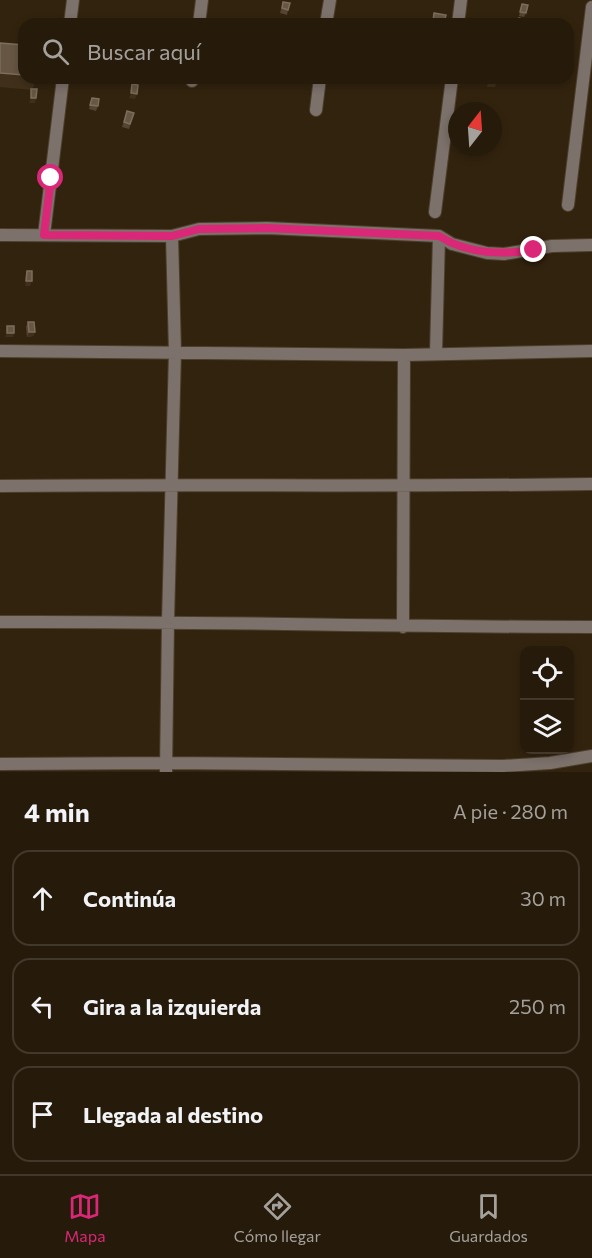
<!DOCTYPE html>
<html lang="es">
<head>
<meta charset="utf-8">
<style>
  body { margin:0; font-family:Commissioner,sans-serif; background:#322718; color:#f1f3f6 }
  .controls { position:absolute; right:18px; bottom:18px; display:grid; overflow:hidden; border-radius:12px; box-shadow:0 3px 9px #0003 }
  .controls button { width:54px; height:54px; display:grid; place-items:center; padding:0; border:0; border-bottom:2px solid #42382b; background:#261a0a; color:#f1f3f6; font:30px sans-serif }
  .compass { position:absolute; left:448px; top:102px; width:54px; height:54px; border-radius:50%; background:#261a0a; box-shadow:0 3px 9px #0003; rotate:17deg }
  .stop { position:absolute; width:18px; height:18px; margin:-14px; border:4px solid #db2777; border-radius:50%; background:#fff }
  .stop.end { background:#db2777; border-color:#fff; box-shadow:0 2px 6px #0008 }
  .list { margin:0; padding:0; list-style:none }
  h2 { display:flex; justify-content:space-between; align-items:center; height:78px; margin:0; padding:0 24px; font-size:26px }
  h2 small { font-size:20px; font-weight:400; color:#a4a19c }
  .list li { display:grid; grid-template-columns:39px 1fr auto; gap:18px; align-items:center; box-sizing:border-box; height:96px; margin:0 12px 12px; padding:0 12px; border:2px solid #42382b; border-radius:18px }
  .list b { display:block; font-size:22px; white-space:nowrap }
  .list em { font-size:20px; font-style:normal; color:#a4a19c }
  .icon { flex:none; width:33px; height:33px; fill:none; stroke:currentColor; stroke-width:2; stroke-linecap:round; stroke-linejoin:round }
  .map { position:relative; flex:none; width:592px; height:772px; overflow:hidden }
  .search { position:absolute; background:#261a0a; box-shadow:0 3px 9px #0003; left:18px; right:18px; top:18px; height:66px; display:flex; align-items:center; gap:15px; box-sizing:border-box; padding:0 21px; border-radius:18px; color:#a4a19c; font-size:22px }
  .sheet { height:402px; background:#261a0a }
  nav { display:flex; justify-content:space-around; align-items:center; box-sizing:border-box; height:84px; border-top:2px solid #42382b; background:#261a0a; font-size:16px; color:#a4a19c }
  nav a { display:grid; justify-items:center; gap:3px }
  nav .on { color:#db2777 }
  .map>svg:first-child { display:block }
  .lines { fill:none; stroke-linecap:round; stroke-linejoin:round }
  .minor-casing { stroke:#4d3f2b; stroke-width:14 }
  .minor { stroke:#7d716b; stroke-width:12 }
  .wall { fill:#554530 }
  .shaded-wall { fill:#40301b }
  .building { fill:#665643; stroke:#7c6e5b; stroke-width:1.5 }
  .route { stroke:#db2777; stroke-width:8 }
</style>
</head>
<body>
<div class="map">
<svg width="592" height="772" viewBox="0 0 592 772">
  <rect width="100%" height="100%" fill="#32230e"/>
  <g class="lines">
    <defs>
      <path id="minor" d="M 70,24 L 73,0
        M 199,24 L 202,0
        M 326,24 L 330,0
        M 458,24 L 461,0
        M 192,81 L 192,78
        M 316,110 L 320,78
        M 568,205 L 592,7
        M 435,212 L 452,78
        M 0,235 L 172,236 L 199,229 L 267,228 L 439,236 L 452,244 L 487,253 L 504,254 L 552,246 L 592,245
        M 44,235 L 63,78
        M 0,351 L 404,355 L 592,351
        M 436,353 L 439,236
        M 0,486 C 197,484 395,487 592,484
        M 0,622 C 197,621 395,627 592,627
        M 403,627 L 404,355
        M 0,764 L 166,763 L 503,766 L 550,763 L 592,756
        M 166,772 L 168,621 L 175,352 L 172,236"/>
    </defs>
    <use href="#minor" class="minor-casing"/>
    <use href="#minor" class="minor"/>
  </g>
  <path class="wall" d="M 283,2 L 288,10 L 287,15 L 280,13 Z
    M 522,4 L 526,13 L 524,17 L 519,16 Z
    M 434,13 L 446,15 L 444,24 L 432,24 Z
    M 92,98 L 98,106 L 96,111 L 89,109 Z
    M 127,111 L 134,113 L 129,129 L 122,127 Z
    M 28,322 L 35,332 L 33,336 L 27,337 L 26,327 Z"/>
  <path class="shaded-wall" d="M 0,73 L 24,75 L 24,78 L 37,78 L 32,90 L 0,87 Z
    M 488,82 L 497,82 L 495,87 L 487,87 Z
    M 131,93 L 137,94 L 135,99 L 129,98 Z
    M 31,98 L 36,98 L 35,103 L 29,103 Z
    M 26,281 L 32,281 L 30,286 L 25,286 Z
    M 29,332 L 35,332 L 33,336 L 27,337 Z
    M 7,333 L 14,333 L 13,337 L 5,337 Z"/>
  <path class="building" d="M 283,2 L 290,3 L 288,10 L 282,8 Z
    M 522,4 L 528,5 L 526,13 L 520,12 Z
    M 434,13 L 446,15 L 444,23 L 433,21 Z
    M 519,18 L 525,20 L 524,24 L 517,24 Z
    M 0,43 L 24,45 L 24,75 L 0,73 Z
    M 488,78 L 497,78 L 497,82 L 488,82 Z
    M 132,84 L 138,85 L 137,94 L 131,93 Z
    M 31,89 L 37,89 L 36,98 L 31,98 Z
    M 92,98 L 99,99 L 98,106 L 90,105 Z
    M 127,111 L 134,113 L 130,124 L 124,122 Z
    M 27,271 L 32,271 L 32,281 L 26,281 Z
    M 28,322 L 34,322 L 35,332 L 29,332 Z
    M 7,326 L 14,326 L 14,333 L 7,333 Z"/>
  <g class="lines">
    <path class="route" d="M 51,178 L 44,235 L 172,236 L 199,229 L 267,228 L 439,236 C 467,254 502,255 534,250"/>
  </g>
</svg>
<div class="controls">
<button><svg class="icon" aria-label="locate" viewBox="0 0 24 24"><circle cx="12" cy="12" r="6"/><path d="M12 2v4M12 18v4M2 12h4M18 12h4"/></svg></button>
<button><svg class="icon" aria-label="layers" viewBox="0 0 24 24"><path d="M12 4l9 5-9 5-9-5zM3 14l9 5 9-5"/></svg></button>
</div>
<svg class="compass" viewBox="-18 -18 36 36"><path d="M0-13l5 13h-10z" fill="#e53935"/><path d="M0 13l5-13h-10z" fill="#a4a19c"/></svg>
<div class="stop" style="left:51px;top:178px"></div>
<div class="stop end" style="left:534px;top:250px"></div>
<div class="search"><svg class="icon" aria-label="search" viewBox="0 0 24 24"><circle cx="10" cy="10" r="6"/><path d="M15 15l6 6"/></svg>Buscar aquí</div>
</div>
<section class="sheet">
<h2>4 min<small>A pie · 280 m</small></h2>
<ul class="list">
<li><svg class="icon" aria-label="ahead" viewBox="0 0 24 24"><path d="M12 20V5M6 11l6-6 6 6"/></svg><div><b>Continúa</b></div><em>30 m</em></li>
<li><svg class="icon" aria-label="left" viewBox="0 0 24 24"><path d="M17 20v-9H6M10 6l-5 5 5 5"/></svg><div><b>Gira a la izquierda</b></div><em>250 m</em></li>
<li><svg class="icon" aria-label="arrive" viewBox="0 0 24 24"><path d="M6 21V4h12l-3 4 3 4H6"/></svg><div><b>Llegada al destino</b></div></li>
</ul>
</section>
<nav>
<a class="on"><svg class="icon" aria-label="map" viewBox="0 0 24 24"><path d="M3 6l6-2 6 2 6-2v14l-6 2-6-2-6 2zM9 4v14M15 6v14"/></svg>Mapa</a>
<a><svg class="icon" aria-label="directions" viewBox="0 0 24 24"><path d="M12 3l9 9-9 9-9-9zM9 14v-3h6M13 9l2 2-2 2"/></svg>Cómo llegar</a>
<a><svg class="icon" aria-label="saved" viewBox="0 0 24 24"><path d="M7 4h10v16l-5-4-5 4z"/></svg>Guardados</a>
</nav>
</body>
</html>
